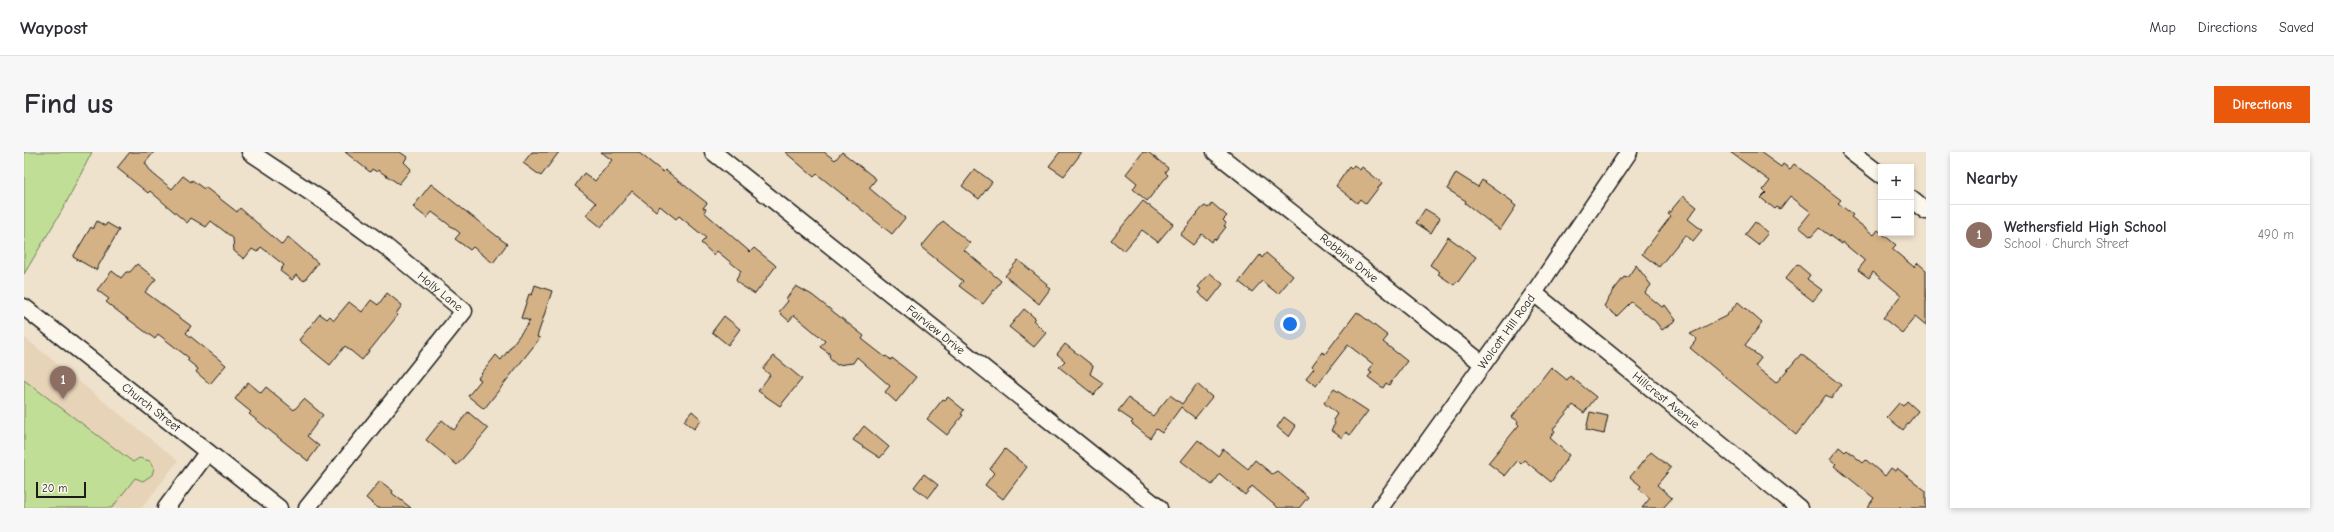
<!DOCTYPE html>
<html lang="en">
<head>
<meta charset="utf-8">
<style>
  body { margin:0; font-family:"Comic Neue",sans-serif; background:#f7f7f7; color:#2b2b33 }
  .controls { position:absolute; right:12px; top:12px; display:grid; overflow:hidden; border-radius:0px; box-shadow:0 2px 6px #0003 }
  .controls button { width:36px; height:36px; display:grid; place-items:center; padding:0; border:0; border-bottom:1px solid #e1e1e2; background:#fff; color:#2b2b33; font:20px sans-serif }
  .scale { position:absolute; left:12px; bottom:10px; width:50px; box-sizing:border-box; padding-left:4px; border:2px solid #1c1c1c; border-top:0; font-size:11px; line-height:14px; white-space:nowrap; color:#1c1c1c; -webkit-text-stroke:3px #fbf7ec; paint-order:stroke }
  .you { position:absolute; left:1266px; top:172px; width:14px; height:14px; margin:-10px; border:3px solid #fff; border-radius:50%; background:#1a73e8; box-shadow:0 0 0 6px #1a73e833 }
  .badge { display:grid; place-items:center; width:26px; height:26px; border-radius:50%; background:#ea580c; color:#fff; font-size:13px; font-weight:700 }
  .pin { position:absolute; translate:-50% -33px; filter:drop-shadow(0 1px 2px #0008) }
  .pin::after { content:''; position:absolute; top:21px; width:14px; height:12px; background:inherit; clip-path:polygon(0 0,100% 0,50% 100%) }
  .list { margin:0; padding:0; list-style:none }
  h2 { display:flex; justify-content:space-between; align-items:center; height:52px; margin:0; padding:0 16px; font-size:17px }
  h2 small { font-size:13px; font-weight:400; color:#7c7c81 }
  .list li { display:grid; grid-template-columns:26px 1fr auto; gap:12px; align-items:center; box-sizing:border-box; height:60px; padding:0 16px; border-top:1px solid #e1e1e2 }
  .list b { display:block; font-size:15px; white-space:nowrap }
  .list p { margin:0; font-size:13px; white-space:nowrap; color:#7c7c81 }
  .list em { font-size:13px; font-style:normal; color:#7c7c81 }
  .map { position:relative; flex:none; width:1902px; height:356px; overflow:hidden; border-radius:0px }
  header { display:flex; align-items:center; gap:24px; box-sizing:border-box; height:56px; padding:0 20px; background:#fff; border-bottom:1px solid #e1e1e2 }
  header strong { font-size:19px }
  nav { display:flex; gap:22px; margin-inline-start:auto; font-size:14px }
  .intro { display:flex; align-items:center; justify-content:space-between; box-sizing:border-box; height:96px; padding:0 24px }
  h1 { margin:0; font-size:28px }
  .button { padding:10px 18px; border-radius:0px; background:#ea580c; color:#fff; font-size:14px; font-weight:700 }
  main { display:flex; gap:24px; padding:0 24px }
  aside { flex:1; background:#fff; border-radius:0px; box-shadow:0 2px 6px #0003 }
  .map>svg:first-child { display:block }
  .built { fill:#e7d4b8 }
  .green { fill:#c1de96; stroke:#6e7d59 }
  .building { fill:#d4b286; stroke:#1c1c1c }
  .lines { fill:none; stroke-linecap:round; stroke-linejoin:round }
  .minor-casing { stroke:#1c1c1c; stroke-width:19 }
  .minor { stroke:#fbf7ec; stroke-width:16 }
  .labels { text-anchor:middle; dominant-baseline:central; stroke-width:3; stroke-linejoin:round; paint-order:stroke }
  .street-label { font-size:12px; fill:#1c1c1c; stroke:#fbf7ec }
</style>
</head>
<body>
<header>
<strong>Waypost</strong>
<nav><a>Map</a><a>Directions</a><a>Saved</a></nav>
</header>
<div class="intro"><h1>Find us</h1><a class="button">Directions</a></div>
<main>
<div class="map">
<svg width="1902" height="356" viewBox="0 0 1902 356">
  <rect width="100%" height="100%" fill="#efe2cd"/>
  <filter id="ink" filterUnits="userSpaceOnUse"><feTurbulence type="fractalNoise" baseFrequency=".025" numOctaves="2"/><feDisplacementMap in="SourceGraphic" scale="8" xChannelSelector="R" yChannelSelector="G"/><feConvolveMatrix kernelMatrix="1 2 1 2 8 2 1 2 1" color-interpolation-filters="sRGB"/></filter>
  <g filter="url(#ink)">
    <path class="built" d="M 0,185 L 154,309 L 118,356 L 0,356 Z"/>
    <path class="green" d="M 0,0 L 68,0 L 40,55 L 0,122 Z
      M 0,228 L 109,310 L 115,306 L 126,309 L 130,316 L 128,323 L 119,329 L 111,326 L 88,356 L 0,356 Z"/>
    <path class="building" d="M 106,0 L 130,0 L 121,11 L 128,21 L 148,37 L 159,24 L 167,30 L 168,28 L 180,37 L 181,35 L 213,60 L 216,56 L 258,93 L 264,85 L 294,111 L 280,129 L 272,123 L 268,128 L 256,119 L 260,113 L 237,95 L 233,100 L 228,97 L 220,107 L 210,99 L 209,86 L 187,69 L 182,75 L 167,66 L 163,71 L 126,39 L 124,41 L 93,16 Z
      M 321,0 L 376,0 L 383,5 L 380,10 L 387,17 L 375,32 L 354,18 L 353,20 L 348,17 L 346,20 Z
      M 508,0 L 535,0 L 517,24 L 499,11 Z
      M 577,0 L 614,0 L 639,20 L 641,18 L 683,51 L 679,56 L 682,57 L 680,60 L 726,100 L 730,96 L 750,112 L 752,114 L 731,142 L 715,132 L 712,128 L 717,119 L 693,99 L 690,103 L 677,91 L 682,86 L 655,64 L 652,67 L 636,54 L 632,59 L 608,39 L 577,75 L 562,63 L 572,51 L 551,34 L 560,21 L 571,29 L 588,8 Z
      M 761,0 L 800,0 L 811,8 L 818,0 L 852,27 L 845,36 L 881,66 L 868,82 L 793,22 L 790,25 Z
      M 1036,0 L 1058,0 L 1040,24 L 1025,14 Z
      M 1119,0 L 1124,0 L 1144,16 L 1141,20 L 1144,23 L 1123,49 L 1109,37 L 1113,31 L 1102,22 Z
      M 1706,0 L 1736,0 L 1757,15 L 1759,12 L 1766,17 L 1770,12 L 1817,48 L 1814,51 L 1829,63 L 1827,65 L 1850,83 L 1854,78 L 1872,93 L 1868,97 L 1890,115 L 1894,111 L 1902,118 L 1902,174 L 1891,165 L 1878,181 L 1859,166 L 1877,143 L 1849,120 L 1845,126 L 1834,118 L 1841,109 L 1818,90 L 1817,92 L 1795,76 L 1787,85 L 1775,75 L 1787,60 L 1766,44 L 1756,57 L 1753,55 L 1751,57 L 1737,46 L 1742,41 L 1739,38 L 1746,29 Z
      M 1330,13 L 1336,18 L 1338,15 L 1358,31 L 1342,52 L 1336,47 L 1333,51 L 1312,34 L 1325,15 L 1327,17 Z
      M 951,17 L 968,30 L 955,47 L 938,34 Z
      M 1432,21 L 1454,35 L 1458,28 L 1489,50 L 1488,51 L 1492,54 L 1476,78 L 1441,51 L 1442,49 L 1423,37 Z
      M 407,32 L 483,92 L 469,111 L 449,95 L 446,98 L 431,87 L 436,81 L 408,60 L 403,66 L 389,55 Z
      M 1659,44 L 1673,55 L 1664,67 L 1678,78 L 1669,89 L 1661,83 L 1635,115 L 1618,102 L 1647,64 L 1644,62 Z
      M 1119,49 L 1149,72 L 1134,90 L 1118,78 L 1100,99 L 1087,88 Z
      M 1188,51 L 1203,64 L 1199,68 L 1202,71 L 1200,74 L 1202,75 L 1192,88 L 1190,86 L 1188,90 L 1178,82 L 1169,93 L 1156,83 L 1178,56 L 1181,54 L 1184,56 Z
      M 1401,57 L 1416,66 L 1407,81 L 1392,71 Z
      M 73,69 L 81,74 L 83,71 L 95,78 L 72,118 L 49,105 L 67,75 L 69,77 Z
      M 919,69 L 946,91 L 940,98 L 977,129 L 959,152 L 935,134 L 939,129 L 897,95 Z
      M 1731,70 L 1744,81 L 1734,93 L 1721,83 Z
      M 1424,85 L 1452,105 L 1434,130 L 1433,129 L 1430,133 L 1414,122 L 1416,120 L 1406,113 Z
      M 1242,101 L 1269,124 L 1254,142 L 1238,129 L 1228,140 L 1215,130 L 1236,103 L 1238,106 Z
      M 994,108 L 1023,132 L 1022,134 L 1026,137 L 1015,152 L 981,124 Z
      M 113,112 L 132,127 L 121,140 L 167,174 L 162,181 L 202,213 L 186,232 L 172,220 L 174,217 L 163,208 L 165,206 L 134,182 L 131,187 L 100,164 L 82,150 L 85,147 L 73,138 L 88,119 L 97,126 L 102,120 L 106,120 Z
      M 1773,112 L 1786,123 L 1783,127 L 1798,138 L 1789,149 L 1761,127 Z
      M 1612,113 L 1627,133 L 1621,141 L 1638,155 L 1641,153 L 1652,168 L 1638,178 L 1631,169 L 1607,150 L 1593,164 L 1580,154 L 1590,138 L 1600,125 L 1603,126 Z
      M 1186,121 L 1199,132 L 1185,150 L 1174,141 L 1177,137 L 1174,135 Z
      M 511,133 L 528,139 L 513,185 L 516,186 L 460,257 L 444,244 L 457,228 L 454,226 L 472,203 L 477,208 L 506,169 L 497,166 L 505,142 L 508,143 Z
      M 772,134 L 788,143 L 840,184 L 838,187 L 861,205 L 862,204 L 867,208 L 868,206 L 892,225 L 872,250 L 861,240 L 866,234 L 833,205 L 829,211 L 813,213 L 806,207 L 805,201 L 796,195 L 801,189 L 770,163 L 765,169 L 755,160 L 764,149 L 762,147 Z
      M 363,141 L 378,153 L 372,162 L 374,163 L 338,208 L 321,194 L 306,213 L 275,188 L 296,162 L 303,167 L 306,164 L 310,168 L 325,150 L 338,160 L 347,148 L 354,153 Z
      M 1714,150 L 1738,171 L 1721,193 L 1737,206 L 1731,214 L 1752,231 L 1777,202 L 1817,233 L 1807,247 L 1802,243 L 1772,283 L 1666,196 L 1673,187 L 1666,182 L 1702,164 Z
      M 1000,157 L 1011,166 L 1009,168 L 1022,181 L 1010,195 L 985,175 Z
      M 1333,160 L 1364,184 L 1359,190 L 1383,209 L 1365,233 L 1362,231 L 1359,236 L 1344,225 L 1348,220 L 1345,218 L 1349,212 L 1324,193 L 1292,234 L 1282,226 L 1290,216 L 1288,214 L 1290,211 L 1298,200 L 1301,202 Z
      M 700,164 L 716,177 L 704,193 L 688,180 Z
      M 1041,192 L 1069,214 L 1066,222 L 1079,231 L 1070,243 L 1035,215 L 1041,209 L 1033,202 Z
      M 750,204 L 778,227 L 756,254 L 734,239 L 746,223 L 739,217 Z
      M 1527,215 L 1543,228 L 1546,224 L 1572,245 L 1560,261 L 1549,253 L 1529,277 L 1531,279 L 1526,286 L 1545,303 L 1527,330 L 1500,308 L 1497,311 L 1494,308 L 1481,324 L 1464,311 L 1495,273 L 1493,271 L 1494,269 L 1488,265 Z
      M 224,230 L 237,241 L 242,235 L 270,258 L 280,247 L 299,263 L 283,284 L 295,294 L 284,309 L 225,262 L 227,260 L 211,247 Z
      M 1173,232 L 1188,245 L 1171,266 L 1157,255 L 1138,281 L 1132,277 L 1126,286 L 1107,271 L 1109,269 L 1094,259 L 1104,246 L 1129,264 L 1146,243 L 1158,252 Z
      M 1310,237 L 1344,259 L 1326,283 L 1322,280 L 1318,286 L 1307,278 L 1311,272 L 1309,268 L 1313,262 L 1300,251 Z
      M 924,245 L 940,258 L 937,262 L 939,263 L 923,283 L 903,267 L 919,247 L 921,248 Z
      M 1883,249 L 1894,259 L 1879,278 L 1863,265 L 1875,251 L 1879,254 Z
      M 668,259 L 678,268 L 670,277 L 660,269 Z
      M 444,260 L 464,277 L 433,313 L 402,288 L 418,268 L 430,278 Z
      M 1566,260 L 1584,264 L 1580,282 L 1562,278 Z
      M 1260,265 L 1272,274 L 1265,285 L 1253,275 Z
      M 840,274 L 865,295 L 856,306 L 829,288 Z
      M 1174,288 L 1194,304 L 1199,297 L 1224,317 L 1231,308 L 1248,322 L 1253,319 L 1284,345 L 1275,356 L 1254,356 L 1228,334 L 1221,343 L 1196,322 L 1188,333 L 1157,309 Z
      M 1815,295 L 1821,300 L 1823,298 L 1839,311 L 1842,308 L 1861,324 L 1867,316 L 1871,319 L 1873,316 L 1902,339 L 1902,356 L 1843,356 L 1850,346 L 1810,314 L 1812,312 L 1806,307 Z
      M 981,297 L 1003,315 L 979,347 L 961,333 L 970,321 L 966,317 Z
      M 1627,300 L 1647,316 L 1633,333 L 1648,346 L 1639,356 L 1618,356 L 1626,346 L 1615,337 L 1617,334 L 1606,325 Z
      M 900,322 L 914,333 L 904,346 L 890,335 Z
      M 356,329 L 369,339 L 368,341 L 387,356 L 354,356 L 342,346 Z"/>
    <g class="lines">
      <defs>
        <g id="minor">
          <path id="s1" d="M 226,0 L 304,52 L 361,94 L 440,159 L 283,356"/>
          <path id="s2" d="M 689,0 L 1135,356"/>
          <path id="s3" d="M 1191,0 L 1459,212"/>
          <path d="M 1827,0 L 1857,23"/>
          <path d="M 1887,47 L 1902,59"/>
          <path id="s4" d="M 1510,141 L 1775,356"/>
          <path id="s5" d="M 0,155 L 255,356"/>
          <path d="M 142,356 L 183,301"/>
          <path id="s6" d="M 1356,356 L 1510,141 L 1605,0"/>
        </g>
      </defs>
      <use href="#minor" class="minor-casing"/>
      <use href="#minor" class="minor"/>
    </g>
  </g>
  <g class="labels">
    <g class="street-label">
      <text stroke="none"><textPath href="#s3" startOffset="171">Robbins Drive</textPath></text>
      <text stroke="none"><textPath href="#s1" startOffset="236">Holly Lane</textPath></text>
      <text stroke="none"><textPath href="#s2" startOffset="285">Fairview Drive</textPath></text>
      <text stroke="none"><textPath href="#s6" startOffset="217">Wolcott Hill Road</textPath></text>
      <text stroke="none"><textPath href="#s4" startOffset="170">Hillcrest Avenue</textPath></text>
      <text stroke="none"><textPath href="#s5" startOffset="162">Church Street</textPath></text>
    </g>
  </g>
</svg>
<div class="controls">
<button>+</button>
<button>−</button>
</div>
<div class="scale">20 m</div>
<div class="you"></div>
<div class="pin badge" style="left:39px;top:247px;background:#8d6e63">1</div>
</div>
<aside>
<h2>Nearby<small></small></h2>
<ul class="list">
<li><span class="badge" style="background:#8d6e63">1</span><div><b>Wethersfield High School</b><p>School · Church Street</p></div><em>490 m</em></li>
</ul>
</aside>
</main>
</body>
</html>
